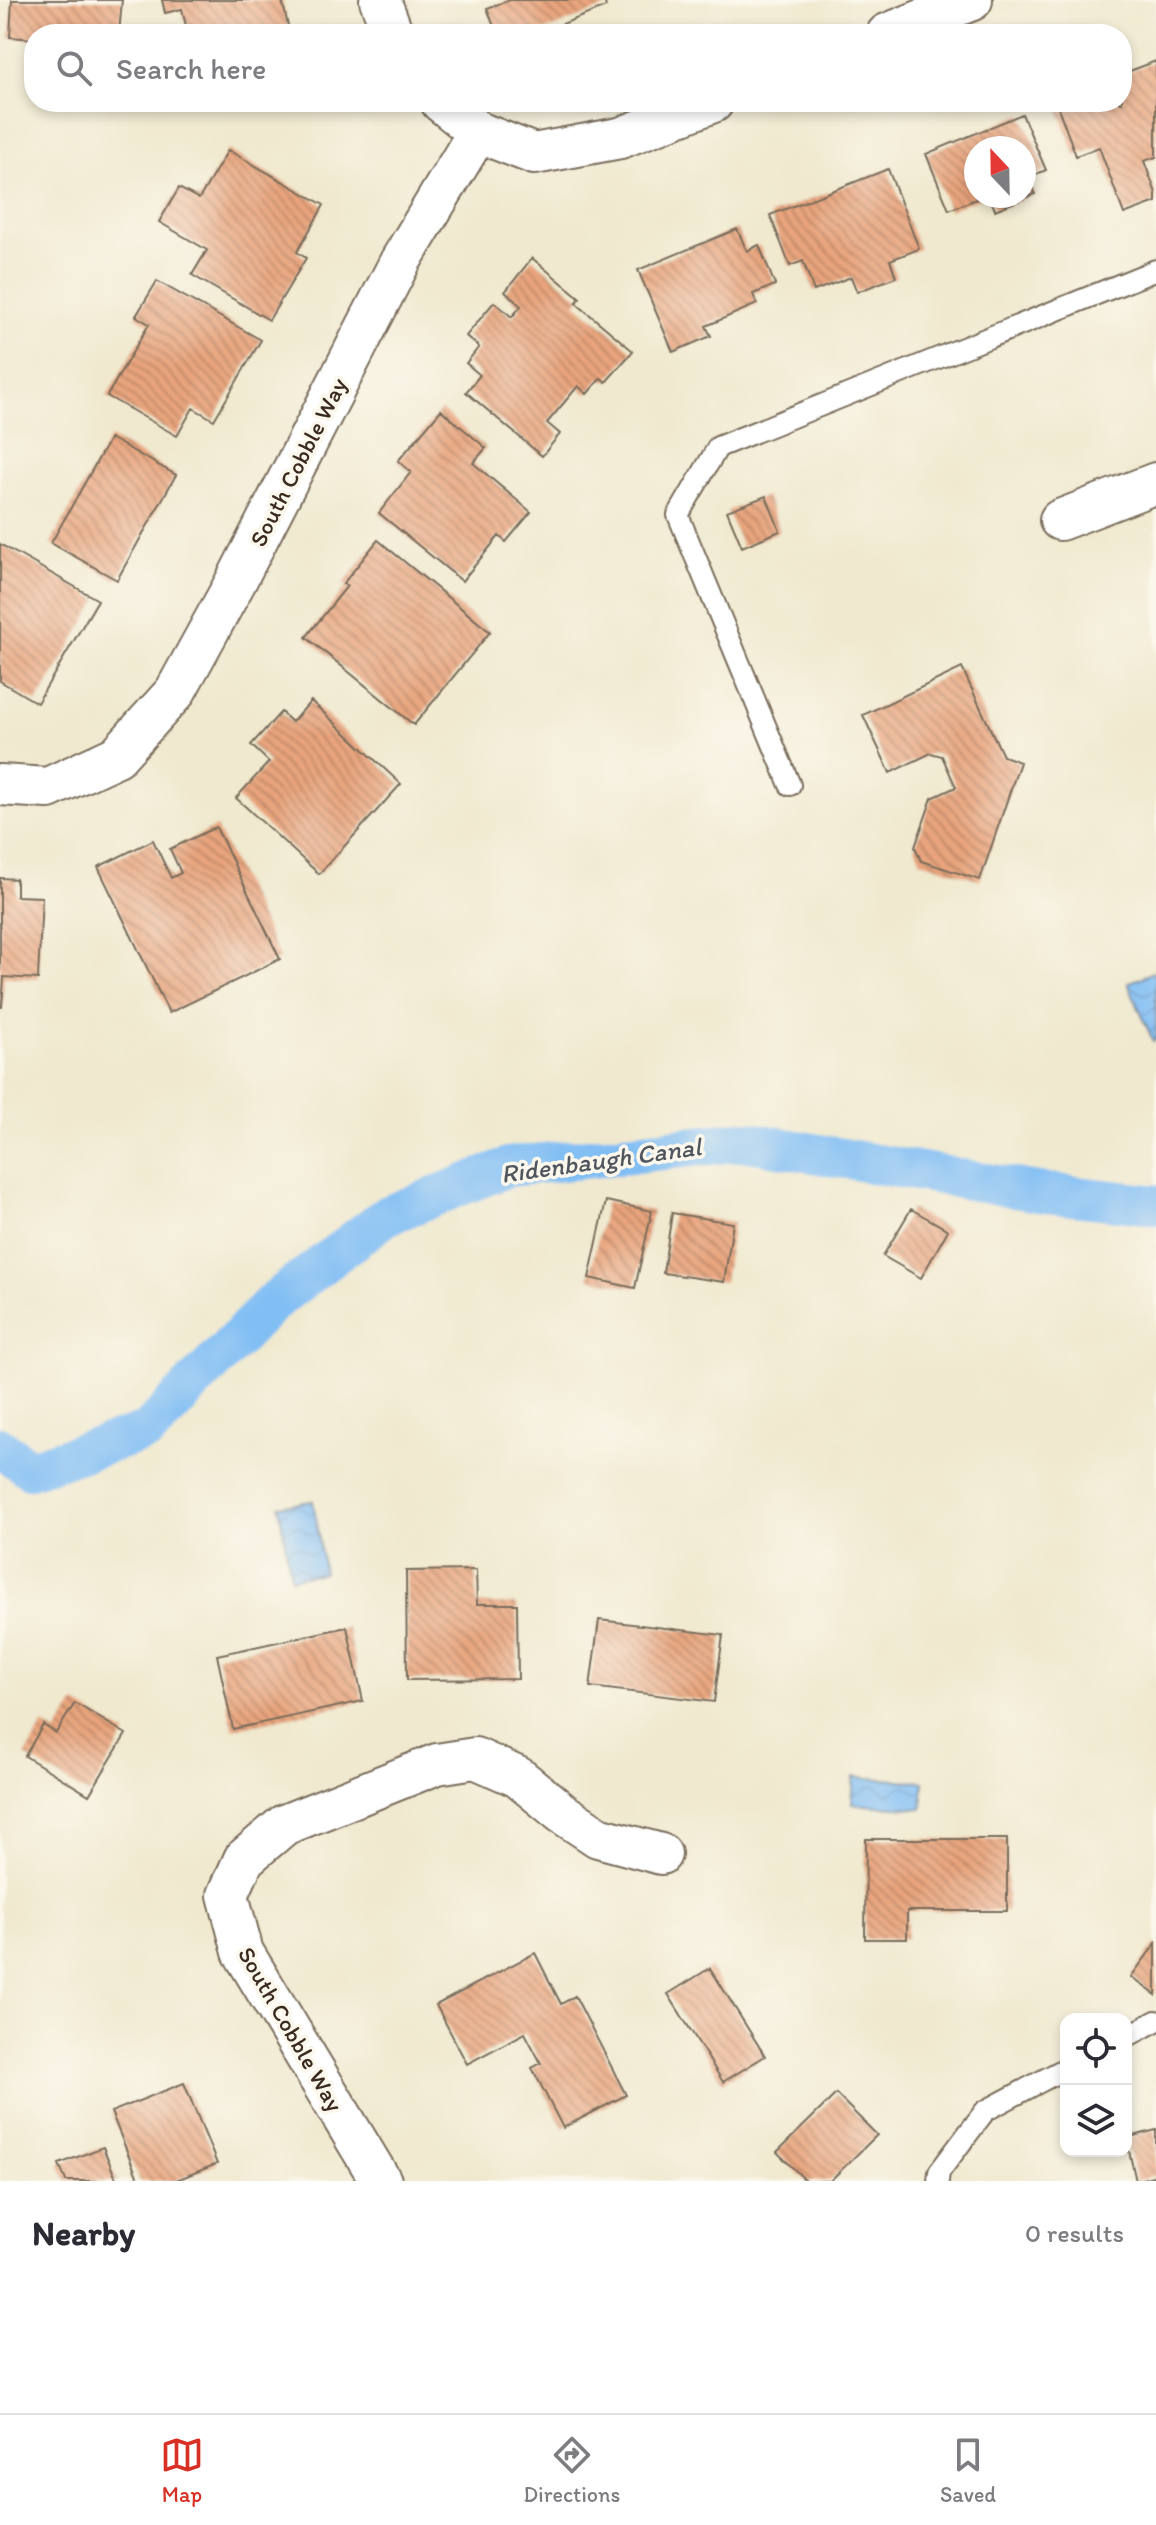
<!DOCTYPE html>
<html lang="en">
<head>
<meta charset="utf-8">
<style>
  body { margin:0; font-family:Itim,sans-serif; background:#f7f7f7; color:#2b2b33 }
  .controls { position:absolute; right:24px; bottom:24px; display:grid; overflow:hidden; border-radius:16px; box-shadow:0 4px 12px #0003 }
  .controls button { width:72px; height:72px; display:grid; place-items:center; padding:0; border:0; border-bottom:2px solid #e1e1e2; background:#fff; color:#2b2b33; font:40px sans-serif }
  .compass { position:absolute; left:964px; top:136px; width:72px; height:72px; border-radius:50%; background:#fff; box-shadow:0 4px 12px #0003; rotate:338deg }
  .list { margin:0; padding:0; list-style:none }
  h2 { display:flex; justify-content:space-between; align-items:center; height:104px; margin:0; padding:0 32px; font-size:34px }
  h2 small { font-size:26px; font-weight:400; color:#7c7c81 }
  .icon { flex:none; width:44px; height:44px; fill:none; stroke:currentColor; stroke-width:2; stroke-linecap:round; stroke-linejoin:round }
  .map { position:relative; flex:none; width:1156px; height:2181px; overflow:hidden }
  .search { position:absolute; background:#fff; box-shadow:0 4px 12px #0003; left:24px; right:24px; top:24px; height:88px; display:flex; align-items:center; gap:20px; box-sizing:border-box; padding:0 28px; border-radius:32px; color:#7c7c81; font-size:30px }
  .sheet { height:232px; background:#fff }
  nav { display:flex; justify-content:space-around; align-items:center; box-sizing:border-box; height:112px; border-top:2px solid #e1e1e2; background:#fff; font-size:22px; color:#7c7c81 }
  nav a { display:grid; justify-items:center; gap:4px }
  nav .on { color:#d93025 }
  .map>svg:first-child { display:block }
  .water { fill:url(#water-waves); stroke:#5e7489; stroke-width:2 }
  .lines { fill:none; stroke-linecap:round; stroke-linejoin:round }
  .canal { stroke:#81bef4; stroke-width:40 }
  .building { fill:url(#building-back-hatch) }
  .lane-casing { stroke:#7a6d5c; stroke-width:24 }
  .street-casing { stroke:#7a6d5c; stroke-width:44 }
  .lane { stroke:#fff; stroke-width:20 }
  .street { stroke:#fff; stroke-width:40 }
  .labels { text-anchor:middle; dominant-baseline:central; stroke-width:7; stroke-linejoin:round; paint-order:stroke }
  .street-label { font-size:24px; fill:#3b2a1e; stroke:#fbf7ec }
  .water-label { font-size:26px; font-style:italic; fill:#50565e; stroke:#fbf7ec }
</style>
</head>
<body>
<div class="map">
<svg width="1156" height="2181" viewBox="0 0 1156 2181">
  <defs>
    <pattern id="water-waves" width="16" height="10" patternUnits="userSpaceOnUse" patternTransform="scale(2)"><rect width="16" height="10" fill="#81bef4"/><path d="M0 5q4-4 8 0t8 0" fill="none" stroke="#70a3d1"/></pattern>
    <pattern id="building-back-hatch" width="6" height="6" patternUnits="userSpaceOnUse" patternTransform="scale(2)"><rect width="6" height="6" fill="#e8a47d"/><path d="M-1 5l2 2M0 0l6 6M5-1l2 2" fill="none" stroke="#bd8666"/></pattern>
  </defs>
  <rect width="100%" height="100%" fill="#fbf7ec"/>
  <filter id="ink" filterUnits="userSpaceOnUse"><feTurbulence type="fractalNoise" baseFrequency=".0125" numOctaves="2"/><feDisplacementMap in="SourceGraphic" scale="16" xChannelSelector="R" yChannelSelector="G"/><feConvolveMatrix kernelMatrix="1 2 1 2 8 2 1 2 1" color-interpolation-filters="sRGB"/></filter>
  <filter id="wash" filterUnits="userSpaceOnUse"><feTurbulence type="fractalNoise" baseFrequency=".006" numOctaves="4" result="noise"/><feDisplacementMap in="SourceGraphic" scale="32" xChannelSelector="R" yChannelSelector="G"/><feGaussianBlur stdDeviation="1.8" result="paint"/><feColorMatrix in="noise" values="0 0 0 0 0 0 0 0 0 0 0 0 0 0 0 0 0 1.4 0 .05"/><feComposite in="paint" operator="in"/></filter>
  <g filter="url(#wash)">
    <rect width="100%" height="100%" fill="#f0e9cf"/>
    <path class="water" d="M 1156,971 L 1156,1039 L 1153,1041 L 1128,983 Z
      M 313,1501 L 324,1573 L 291,1578 L 279,1506 Z
      M 854,1777 L 924,1782 L 922,1809 L 852,1804 Z"/>
    <g class="lines">
      <path class="canal" d="M 0,1447 L 30,1469 L 148,1431 L 274,1301 L 386,1216 L 508,1167 L 744,1141 L 1038,1192 L 1156,1205"/>
    </g>
    <g id="blocks">
      <path class="building" d="M 12,0 L 122,0 L 119,34 L 34,34 L 34,39 L 10,37 Z
        M 162,0 L 282,0 L 290,34 L 188,34 L 182,9 L 165,13 Z
        M 510,0 L 604,0 L 606,7 L 537,34 L 497,34 L 487,8 Z
        M 1156,61 L 1156,157 L 1144,161 L 1156,193 L 1156,202 L 1124,214 L 1099,147 L 1076,156 L 1056,102 L 1122,102 L 1122,74 Z
        M 1022,114 L 1046,170 L 1028,178 L 1035,194 L 995,210 L 989,196 L 1024,196 L 1024,148 L 976,148 L 976,196 L 984,196 L 949,210 L 926,154 Z
        M 228,150 L 324,205 L 297,252 L 306,258 L 269,320 L 192,275 L 207,250 L 159,222 L 179,188 L 199,199 Z
        M 888,169 L 919,249 L 890,260 L 896,277 L 857,292 L 851,277 L 814,291 L 803,261 L 790,266 L 770,215 Z
        M 737,229 L 747,251 L 759,245 L 775,285 L 753,294 L 757,304 L 706,326 L 711,336 L 673,352 L 638,270 Z
        M 532,258 L 580,298 L 576,303 L 633,351 L 606,382 L 601,378 L 587,394 L 578,386 L 547,423 L 560,434 L 542,456 L 466,392 L 480,375 L 466,363 L 479,347 L 466,336 L 494,302 L 512,317 L 521,306 L 505,292 Z
        M 157,281 L 261,340 L 214,420 L 193,408 L 177,436 L 107,396 L 149,324 L 136,316 Z
        M 441,410 L 486,448 L 473,463 L 531,512 L 506,542 L 499,536 L 462,581 L 379,513 L 411,472 L 398,461 Z
        M 110,438 L 176,475 L 117,580 L 51,543 Z
        M 766,496 L 780,531 L 742,547 L 727,511 Z
        M 378,540 L 490,632 L 414,725 L 306,637 L 347,586 L 343,584 Z
        M 0,544 L 98,600 L 37,703 L 0,681 Z
        M 962,668 L 1003,756 L 1020,762 L 980,880 L 921,861 L 915,847 L 932,798 L 956,787 L 942,756 L 931,753 L 890,773 L 863,715 Z
        M 311,701 L 401,784 L 319,874 L 236,798 L 269,762 L 251,745 L 281,712 L 292,722 Z
        M 216,827 L 280,959 L 169,1013 L 98,867 L 153,840 L 171,878 L 181,873 L 170,849 Z
        M 0,878 L 16,879 L 16,896 L 42,897 L 38,979 L 4,977 L 2,1007 L 0,1007 Z
        M 606,1201 L 652,1211 L 635,1288 L 589,1278 Z
        M 911,1209 L 948,1230 L 921,1278 L 883,1256 Z
        M 672,1213 L 733,1223 L 724,1282 L 663,1273 Z
        M 476,1570 L 477,1604 L 517,1604 L 518,1679 L 407,1680 L 406,1571 Z
        M 599,1620 L 723,1635 L 714,1702 L 590,1687 Z
        M 347,1627 L 363,1701 L 233,1729 L 217,1655 Z
        M 75,1703 L 126,1734 L 89,1795 L 25,1756 L 43,1725 L 56,1733 Z
        M 866,1839 L 1007,1839 L 1007,1911 L 907,1911 L 907,1939 L 865,1939 Z
        M 1156,1943 L 1156,1995 L 1131,1977 Z
        M 535,1953 L 561,2004 L 575,1996 L 626,2095 L 563,2128 L 532,2068 L 541,2063 L 525,2033 L 467,2064 L 436,2005 Z
        M 710,1968 L 765,2056 L 723,2082 L 668,1994 Z
        M 184,2083 L 217,2164 L 174,2181 L 139,2181 L 111,2112 Z
        M 836,2094 L 877,2135 L 830,2181 L 806,2181 L 777,2152 Z
        M 1156,2130 L 1156,2175 L 1136,2181 L 1126,2138 Z
        M 103,2147 L 117,2181 L 66,2181 L 59,2164 Z"/>
    </g>
  </g>
  <g filter="url(#ink)">
    <use href="#blocks" fill-opacity="0" stroke="#7a6d5c" stroke-width="2"/>
    <g class="lines">
      <defs>
        <path id="lane" d="M 790,785 L 678,515 L 718,447 L 1156,270
          M 1126,2037 L 1156,2021
          M 938,2181 L 939,2172 L 985,2111 L 1066,2068"/>
        <path id="street" d="M 380,0 L 393,34
          M 887,34 L 972,0
          M 441,102 L 478,132 L 534,154 L 620,138 L 713,102
          M 1060,520 L 1156,483
          M 0,785 L 48,788 L 117,756 L 175,692 L 236,581 L 401,260 L 478,132
          M 381,2181 L 243,1952 L 228,1895 L 244,1859 L 284,1825 L 437,1764 L 475,1758 L 518,1777 L 562,1813 L 598,1837 L 661,1854"/>
      </defs>
      <use href="#lane" class="lane-casing"/>
      <use href="#street" class="street-casing"/>
      <use href="#lane" class="lane"/>
      <use href="#street" class="street"/>
    </g>
  </g>
  <g class="labels">
    <g class="street-label">
      <text transform="translate(298 462) rotate(-63)">South Cobble Way</text>
      <text transform="translate(291 2029) rotate(60)">South Cobble Way</text>
    </g>
    <g class="water-label">
      <text transform="translate(601 1160) rotate(-8)">Ridenbaugh Canal</text>
    </g>
  </g>
</svg>
<div class="controls">
<button><svg class="icon" aria-label="locate" viewBox="0 0 24 24"><circle cx="12" cy="12" r="6"/><path d="M12 2v4M12 18v4M2 12h4M18 12h4"/></svg></button>
<button><svg class="icon" aria-label="layers" viewBox="0 0 24 24"><path d="M12 4l9 5-9 5-9-5zM3 14l9 5 9-5"/></svg></button>
</div>
<svg class="compass" viewBox="-18 -18 36 36"><path d="M0-13l5 13h-10z" fill="#e53935"/><path d="M0 13l5-13h-10z" fill="#7c7c81"/></svg>
<div class="search"><svg class="icon" aria-label="search" viewBox="0 0 24 24"><circle cx="10" cy="10" r="6"/><path d="M15 15l6 6"/></svg>Search here</div>
</div>
<section class="sheet">
<h2>Nearby<small>0 results</small></h2>
<ul class="list">
</ul>
</section>
<nav>
<a class="on"><svg class="icon" aria-label="map" viewBox="0 0 24 24"><path d="M3 6l6-2 6 2 6-2v14l-6 2-6-2-6 2zM9 4v14M15 6v14"/></svg>Map</a>
<a><svg class="icon" aria-label="directions" viewBox="0 0 24 24"><path d="M12 3l9 9-9 9-9-9zM9 14v-3h6M13 9l2 2-2 2"/></svg>Directions</a>
<a><svg class="icon" aria-label="saved" viewBox="0 0 24 24"><path d="M7 4h10v16l-5-4-5 4z"/></svg>Saved</a>
</nav>
</body>
</html>
